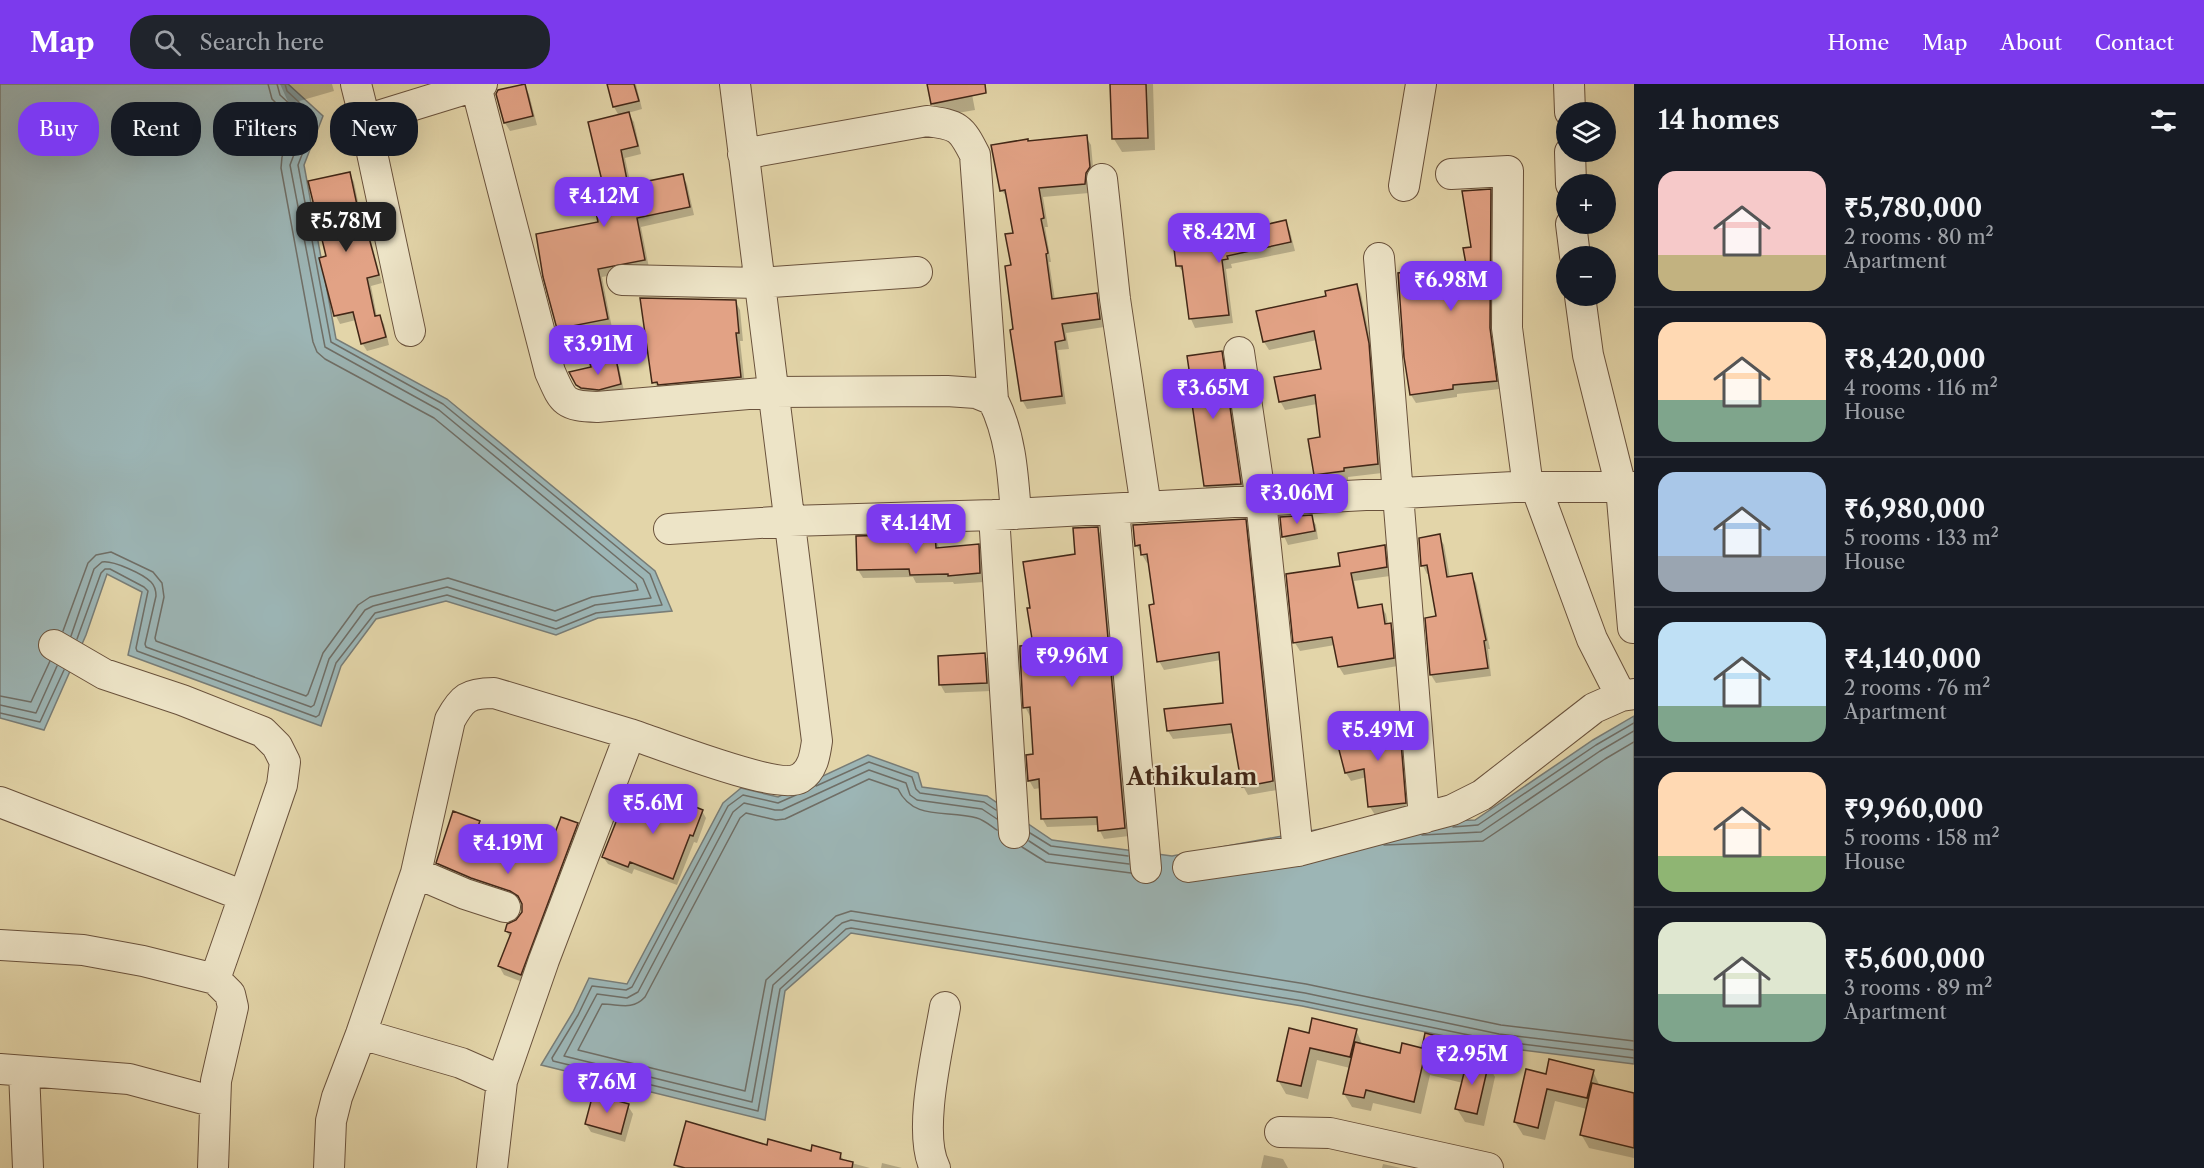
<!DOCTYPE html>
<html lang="en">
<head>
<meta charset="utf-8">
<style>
  body { margin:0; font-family:"Libre Caslon Text",serif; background:#20242c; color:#f1f3f6; height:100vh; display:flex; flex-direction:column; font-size:22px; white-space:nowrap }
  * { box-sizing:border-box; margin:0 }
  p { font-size:20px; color:#9ea1a6 }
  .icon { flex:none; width:33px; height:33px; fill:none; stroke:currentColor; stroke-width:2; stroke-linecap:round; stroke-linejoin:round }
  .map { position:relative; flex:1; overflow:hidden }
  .drawer { display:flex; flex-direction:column; background:#171b24; width:570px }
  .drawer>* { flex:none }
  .top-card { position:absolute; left:18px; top:18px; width:570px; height:54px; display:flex; gap:12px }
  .buttons { position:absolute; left:1556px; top:18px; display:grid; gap:12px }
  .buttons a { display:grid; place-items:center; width:60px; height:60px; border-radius:50%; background:#171b24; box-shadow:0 6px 24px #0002; font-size:30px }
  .price { position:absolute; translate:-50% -51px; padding:0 14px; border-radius:12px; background:#7c3aed; color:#fff; font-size:20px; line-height:39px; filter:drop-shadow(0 2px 3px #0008) }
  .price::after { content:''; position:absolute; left:50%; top:36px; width:18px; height:14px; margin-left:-9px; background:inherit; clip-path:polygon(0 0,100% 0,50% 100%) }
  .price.on { background:#222; color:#fff }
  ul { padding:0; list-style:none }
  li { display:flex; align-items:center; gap:18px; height:150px; padding:0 24px }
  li+li { border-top:2px solid #363941 }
  li span { display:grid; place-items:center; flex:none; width:168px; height:120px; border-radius:18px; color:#555 }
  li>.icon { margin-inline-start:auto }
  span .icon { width:72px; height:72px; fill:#fffc; stroke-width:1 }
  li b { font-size:26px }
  h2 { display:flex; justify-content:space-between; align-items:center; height:72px; padding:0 24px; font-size:26px }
  .chip { padding:0 21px; border-radius:24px; background:#171b24; box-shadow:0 6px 24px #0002; font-size:21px; line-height:54px }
  .chip.on { background:#7c3aed; color:#fff }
  header { display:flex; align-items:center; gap:36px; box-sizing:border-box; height:84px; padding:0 30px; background:#7c3aed; color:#fff }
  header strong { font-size:28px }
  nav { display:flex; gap:33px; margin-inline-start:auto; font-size:21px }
  .search { width:420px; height:54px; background:#20242c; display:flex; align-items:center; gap:15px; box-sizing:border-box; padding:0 21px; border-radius:24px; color:#9ea1a6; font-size:22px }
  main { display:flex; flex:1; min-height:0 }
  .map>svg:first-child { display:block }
</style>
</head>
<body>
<header>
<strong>Map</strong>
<div class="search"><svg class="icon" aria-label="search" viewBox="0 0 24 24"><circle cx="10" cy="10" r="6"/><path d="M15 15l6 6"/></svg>Search here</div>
<nav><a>Home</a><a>Map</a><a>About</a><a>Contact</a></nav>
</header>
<main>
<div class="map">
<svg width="1634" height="1084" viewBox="0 0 1634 1084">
  <rect width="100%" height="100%" fill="#e3d5a9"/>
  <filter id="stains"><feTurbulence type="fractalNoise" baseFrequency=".00333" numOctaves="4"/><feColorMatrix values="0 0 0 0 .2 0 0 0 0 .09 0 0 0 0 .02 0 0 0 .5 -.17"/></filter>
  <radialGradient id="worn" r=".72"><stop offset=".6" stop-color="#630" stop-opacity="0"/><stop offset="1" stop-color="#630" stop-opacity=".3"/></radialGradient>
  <path fill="#9cb5b5" stroke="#787c76" stroke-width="1.5" d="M0,0h288l35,32 -19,49 32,174 111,60 208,172 17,40 -74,7 -42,17 -110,-34 -70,18 -35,47 -20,60 -193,-71 14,-63 -35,-18 -21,61 -42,95 -44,-12z
    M1634,632v348l-137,-17 -195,-41 -451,-73 -66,58 -20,129 -224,-55 32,-53 16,-34 38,6 96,-181 18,-15 37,9 90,-42 50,18 4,14 65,9 65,44 120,16 176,-32 127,-4 118,-80z"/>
  <path fill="#0003" d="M280,0h52l2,7 -45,13z
    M608,0h28l6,25 -14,4 6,9 7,32 -16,4 6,28 51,-11 5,9 7,31 -53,12 8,41 -47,9 10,51 -49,9 -5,-8 -13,-52 55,-54 4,-41 15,-66 -5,-9z
    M928,0h42l5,26 -35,6 -8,-13z
    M1112,0h41l2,66 -33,2 -8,-13z
    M524,1l5,9 8,31 -27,6 -5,-8 -8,-29z
    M1086,53l5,8 3,32 -5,16 -46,4 5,30h-3l6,35h-2l6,38 41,-6 5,9 3,24 -38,6 3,16 -11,1 8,54 -39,5 -5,-9 -8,-70v-96l-6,-36 -7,-8 27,-48z
    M349,90l5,8 5,24 5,8 18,69 -11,3 6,31 2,-1 5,8 5,21 -22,6 -5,-8 -6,-23 -16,4 -4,-8 -8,-58z
    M1490,107l5,8 5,190 -43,5v3l-41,6 -5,-8 -5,-38 61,-91z
    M1285,138l5,9 5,20 -64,13 1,4 -6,1 7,54 -38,5 -4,-9 -6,-45 -7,-8 64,-34z
    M1357,201l4,9 12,59 9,120 -34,4v3l-28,4 -5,-9 -5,-35 12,-2 -5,-34 -32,6 -5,-9 43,-31 -6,-30 -48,10 -5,-8 63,-45z
    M735,217l5,9 3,31h-3l5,44 -86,5 -5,-8z
    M1221,269l5,9 19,131 -35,2 -5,-9 -14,-94z
    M615,277l4,6 5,24 -42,2 -11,-20z
    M1311,433l5,8 2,14 -30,6 -4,-9z
    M1245,436l5,9 27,261 -29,5 -5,-9 -9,-53 -61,6 -5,-8 -2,-20 59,-7 -4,-44 -57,10 -5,-9 -3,-56 -6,-43 -3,1 -11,-18z
    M1097,444l5,9 27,299 -25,3 -4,-8 -1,-6 -52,2 -5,-9 -1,-30 -7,1 -5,-9 6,-24 -3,-41 -2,1 -5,-9 10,-61 42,-91z
    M934,452l6,13 38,-3 5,9 1,27 -30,2 -1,-2 -37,1 -3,-6 -50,1 -5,-8z
    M1439,452l5,9 6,33 21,-3 5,8 14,66h-2l3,27 -55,7 -5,-8 -4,-56 11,-2 -8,-43h-3l-4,-8z
    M1384,463l5,8 1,21 -36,5 6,28 21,-3 5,8 2,11h2l5,8 3,33 -54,9 -5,-8 -4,-22 -35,6 -5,-8 46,-76z
    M985,571l5,9 1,27 -46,2 -5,-9z
    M1398,635l5,9 7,84 -35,3 -5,-8 -3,-30 -16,4 -5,-8 -7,-30 31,-8z
    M702,727l4,7 -9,25 -3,-1 -17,43 -43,-16 -2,5 -24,-10 -5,-7 60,-44z
    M479,738l4,8 23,8 5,9 35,14 31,-36 5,8 -57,150 -21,-8 -5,-9 11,-29 -4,-6 11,-10 6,-9v-9l-80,-32 -5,-8z
    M1356,946l7,16 38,9 68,-10 7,16 12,3 7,13 -11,49 -19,-4 -8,-13 6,-26 -33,-8 -9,39 -48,-11 -2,8 -19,-4 -8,-13 6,-26 -33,-8 -9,39 -22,-5 -8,-14 32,-46z
    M1593,987l7,16 34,8v63l-45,-10 -8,-14 6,-25 -32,-8 -10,39 -22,-5 -8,-13 32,-46z
    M628,1022l5,8 -8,28 -34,-10 -5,-8z
    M768,1062l72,8 4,7 26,7h-192l-2,-3z
    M1264,1071l19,4 5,9h-27z
    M882,1079l20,5h-21z
    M1383,1080l18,4h-19z"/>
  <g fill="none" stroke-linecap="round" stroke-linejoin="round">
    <path stroke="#6f6e66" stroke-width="1.5" d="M63,547l25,-68 8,-8 15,-3 42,20 9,11 2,14 -9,41 1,3 150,55 2,-2 15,-41 35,-48 12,-8 78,-19 107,33 37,-14 46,-7 -2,-6 -202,-166 -109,-59 -8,-7 -4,-10 -32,-174 1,-11 14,-34 -24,-24 -4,-15
      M71,552l23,-67 8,-7c11,-2 41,12 49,20 4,4 5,8 5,14l-11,48 1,3 165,60 3,-2 15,-46 36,-49 8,-4 74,-19 109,34 39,-16 56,-7 -8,-19 -204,-169 -114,-63 -35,-182 17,-45 -27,-25 -3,-11
      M77,555l24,-66 4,-4h5l34,18 4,4 -12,57 1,3 179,66 3,-2 17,-52 39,-50 72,-18 109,34 40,-16 66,-8 -12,-31 -207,-170 -112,-62 -33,-177 18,-47 -29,-27 -2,-7
      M0,612l31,6 19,-41
      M0,621l36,8 21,-47
      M0,629l40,9 24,-52
      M816,702l53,-24 43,15 4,12 4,4 64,9 12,8
      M796,711l-18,8 -35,-8 -15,11 -96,181 -6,3 -34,-4 -14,29 -26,43 1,3 205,50 22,-122 66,-60 5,-1 452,73 195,40 136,17
      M997,735l-15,-10 -65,-9 -7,-5 -4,-12 -37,-13 -87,40h-7l-31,-7 -11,9 -95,180 -11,6 -30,-4 -33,62 188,46 21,-117 69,-62 9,-3 454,73 194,41 135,16
      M1453,743l25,-2 118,-80 38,-22
      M997,746c-6,-4 -13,-10 -20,-12 -29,-9 -63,4 -79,-29l-29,-10 -84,40 -9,1 -30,-7 -6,5 -95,179c-13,14 -26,7 -43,7l-24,46 167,41 21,-111 70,-64 15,-5 455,73 195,41 133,16
      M1030,749l21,13 77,10
      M1422,751l59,-3 119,-81 34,-20
      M1029,757l20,13 80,10
      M1384,761l99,-4 122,-82 29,-17
      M1022,763l24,15 85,11"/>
  </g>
  <path fill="#e2a285" stroke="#422717" stroke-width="1.5" d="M525,0l8,32 -29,7 -8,-29 2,-4z
    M607,0h27l5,17 -26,6z
    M927,0h58l1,9 -55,11z
    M1110,0h36l2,54 -36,1z
    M629,28l9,34 -17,4 7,35 55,-11 7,33 -53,11 8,42 -47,9 10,50 -51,10 -14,-52 -7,-43 62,-12 -8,-38 12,-3 -14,-59z
    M1087,51l3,32 -4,6 -1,11 -46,4 5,30 -3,1 7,34 -2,1 6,45 45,-6 3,26 -38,5 3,16 -10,2 7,54 -41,5 -11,-71 3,-1 -8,-63 6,-1 -6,-31 8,-1 -8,-43 -5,1 -9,-46 37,-6v2z
    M350,88l7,33 3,-1 19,71 -12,3 8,38 5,-1 6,22 -25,7 -8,-32 -19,4 -15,-58 7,-2 -18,-75z
    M1491,105l-1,139 7,53 -44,4v4l-43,6 -6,-38 -6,-84 68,-9 -3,-16 8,-1 -9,-56z
    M1286,136l5,22 -64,14 1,3 -6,1 7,55 -40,4 -7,-53h-6l-3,-27 69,-9z
    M1357,200l12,59 9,121 -34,4v3l-30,4 -6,-36 12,-2 -5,-42 -36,7 -5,-25 47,-8 -7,-38 -51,11 -7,-31 70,-15 -1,-5z
    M640,214l96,2 3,33h-3l5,44 -83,8 -1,-3 -5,1z
    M1222,267l19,133 -37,2 -14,-96h2l-5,-34z
    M616,275l5,25 -22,6 -18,-2 -5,-3 -7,-13 22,-5 -1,-3z
    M1312,431l3,16 -33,6 -2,-20z
    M1246,435l27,262 -31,6 -11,-63 -64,7 -3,-22 59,-6 -4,-51 -62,10 -8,-57 5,-1 -7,-50 -6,1 -1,-10 -5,1 -2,-21z
    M1098,443l27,301 -27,3 -1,-14 -56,2 -2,-40 -11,2 -2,-26 7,-1 -3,-47 -7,1 -3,-56v-6l13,-1 -6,-37h3l-7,-46 52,-8 -2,-26z
    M935,450l1,14 43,-4 1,29 -32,3v-2l-38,1 -1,-6 -52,1 -1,-34z
    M1440,450l7,43 25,-4 14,67 -2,1 4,27 -58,7 -5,-57 11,-2 -9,-51 -6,1 -2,-28z
    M1385,461l2,22 -36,6 7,35 24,-4 3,20 6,-1 3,35 -56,9 -6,-30 -39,6 -7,-69 54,-8 -2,-13z
    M985,569l2,30 -48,2 -1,-29z
    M1399,634l7,85 -38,4 -4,-38 -19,4 -8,-31 31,-8 -1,-11z
    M668,712l35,14 -10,26 -3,-1 -17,44 -43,-17 -2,5 -26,-10 24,-60 36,14z
    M453,727l27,10 -2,5 29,11 -2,7 40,15 16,-42 17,6 -57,152 -23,-9 13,-33 -6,-2 2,-7 9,-4 6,-8v-8l-4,-8 -8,-5 -39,-13 -35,-15z
    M1312,934l45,11 -7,28 -40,-9 -9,38 -24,-5 12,-53 20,5z
    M1425,949l44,11 -7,28 -39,-9 -9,39 -48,-12 -2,8 -21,-4 12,-52 45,11 2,-10 20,5z
    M1468,973l21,5 -12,52 -22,-5z
    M1549,975l45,11 -7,28 -40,-9 -9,39 -24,-6 12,-53 20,5z
    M1592,999l42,10v55l-54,-13z
    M593,1010l36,10 -8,30 -36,-10z
    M686,1037l81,24 1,-6 43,12 1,-6 29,8 -1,6 13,3 -1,6h-167l-11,-3z"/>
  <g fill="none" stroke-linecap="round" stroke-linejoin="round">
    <g stroke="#6a523c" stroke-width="32">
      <path id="minor" d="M356,0l9,36
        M1569,0l1,28
        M476,2l74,286c13,29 13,34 47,35l176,-15 174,-1 29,2 17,7c18,36 20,75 23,114
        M1570,68l1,32
        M743,70l184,-33c31,4 34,6 48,34l18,245
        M1451,90l57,-3 -1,157 21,159
        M1102,95l13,120 31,208
        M1404,102l17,-102
        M1571,140l4,32
        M1379,174l45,560
        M622,196l137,3 158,-11
        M1580,212l8,59 33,132 12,141
        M410,247l-45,-211 117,-36
        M1239,268l22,149 37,350
        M1536,403l56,152 29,57
        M1114,425l32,359
        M994,431l20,318
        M669,445l121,-8 204,-6 520,-28h120
        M54,561l50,29 78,26 81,32 14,14 8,16 -3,23 -38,111
        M0,718l244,94 -29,83 15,15 3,13 -17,74 -3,87
        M1188,783l110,-16 154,-41 30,-15 112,-87 27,-12 13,-2
        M416,789l49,21 40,13
        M0,861l83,5 60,11 72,18
        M361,950l100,29 41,18
        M0,985l129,10 86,23
        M24,987l4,97
        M1280,1048l50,1 158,35
        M329,1084l2,-47 6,-24 24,-63 55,-161 34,-153c12,-22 18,-27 44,-27l136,41
        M492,1084l10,-87 42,-121 86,-226c28,9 148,57 170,44 13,-8 15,-23 17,-37l-82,-657
        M935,1084c-18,-35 3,-120 10,-161"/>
    </g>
    <use href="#minor" stroke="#ede4c7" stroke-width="30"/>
  </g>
  <g text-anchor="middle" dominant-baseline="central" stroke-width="4.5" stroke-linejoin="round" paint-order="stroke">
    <g font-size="24" font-weight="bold" fill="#422717" stroke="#ede4c7">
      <text x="1192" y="692">Athikulam</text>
    </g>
  </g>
  <rect width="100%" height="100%" filter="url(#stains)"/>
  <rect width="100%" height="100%" fill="url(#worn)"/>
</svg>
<div class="buttons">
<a><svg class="icon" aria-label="layers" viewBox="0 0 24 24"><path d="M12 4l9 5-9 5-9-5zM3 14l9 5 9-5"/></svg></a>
<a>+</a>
<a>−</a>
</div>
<b class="price" style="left:604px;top:144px">₹4.12M</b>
<b class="price on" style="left:346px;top:169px">₹5.78M</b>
<b class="price" style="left:1219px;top:180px">₹8.42M</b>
<b class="price" style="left:1451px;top:228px">₹6.98M</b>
<b class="price" style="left:598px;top:292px">₹3.91M</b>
<b class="price" style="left:1213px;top:336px">₹3.65M</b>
<b class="price" style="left:1297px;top:441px">₹3.06M</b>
<b class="price" style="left:916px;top:471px">₹4.14M</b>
<b class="price" style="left:1072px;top:604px">₹9.96M</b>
<b class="price" style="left:1378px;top:678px">₹5.49M</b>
<b class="price" style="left:653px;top:751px">₹5.6M</b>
<b class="price" style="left:508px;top:791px">₹4.19M</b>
<b class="price" style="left:1472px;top:1002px">₹2.95M</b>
<b class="price" style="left:607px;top:1030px">₹7.6M</b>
<div class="top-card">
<a class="chip on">Buy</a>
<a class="chip">Rent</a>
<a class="chip">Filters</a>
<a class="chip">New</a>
</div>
</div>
<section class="drawer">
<h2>14 homes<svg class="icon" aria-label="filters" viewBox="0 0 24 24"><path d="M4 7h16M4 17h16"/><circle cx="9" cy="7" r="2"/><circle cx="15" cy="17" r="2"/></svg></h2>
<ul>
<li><span style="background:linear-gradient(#f6c9c9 70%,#c2b280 0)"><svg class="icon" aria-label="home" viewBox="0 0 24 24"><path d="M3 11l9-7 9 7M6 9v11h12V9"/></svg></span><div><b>₹5,780,000</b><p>2 rooms · 80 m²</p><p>Apartment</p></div></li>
<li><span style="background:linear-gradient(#ffd9b3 65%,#7fa58c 0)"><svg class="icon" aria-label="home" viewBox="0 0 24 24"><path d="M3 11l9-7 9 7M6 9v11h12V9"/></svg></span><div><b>₹8,420,000</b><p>4 rooms · 116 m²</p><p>House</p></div></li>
<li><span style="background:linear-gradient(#a9c7e8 70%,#9aa5b1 0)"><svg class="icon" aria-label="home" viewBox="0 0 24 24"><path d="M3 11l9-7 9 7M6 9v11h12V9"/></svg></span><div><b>₹6,980,000</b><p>5 rooms · 133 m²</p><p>House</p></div></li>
<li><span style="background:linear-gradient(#bfe0f5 70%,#7fa58c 0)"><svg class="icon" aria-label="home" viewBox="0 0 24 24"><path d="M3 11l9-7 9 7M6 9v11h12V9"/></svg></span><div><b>₹4,140,000</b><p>2 rooms · 76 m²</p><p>Apartment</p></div></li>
<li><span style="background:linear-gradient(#ffd9b3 70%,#8fb573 0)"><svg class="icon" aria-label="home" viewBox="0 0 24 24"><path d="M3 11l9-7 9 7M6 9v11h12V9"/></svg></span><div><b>₹9,960,000</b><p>5 rooms · 158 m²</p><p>House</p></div></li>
<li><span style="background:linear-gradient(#dfe7d0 60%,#7fa58c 0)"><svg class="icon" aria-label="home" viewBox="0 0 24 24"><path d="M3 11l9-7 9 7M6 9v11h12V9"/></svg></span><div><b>₹5,600,000</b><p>3 rooms · 89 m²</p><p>Apartment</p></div></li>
</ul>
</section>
</main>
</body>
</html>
